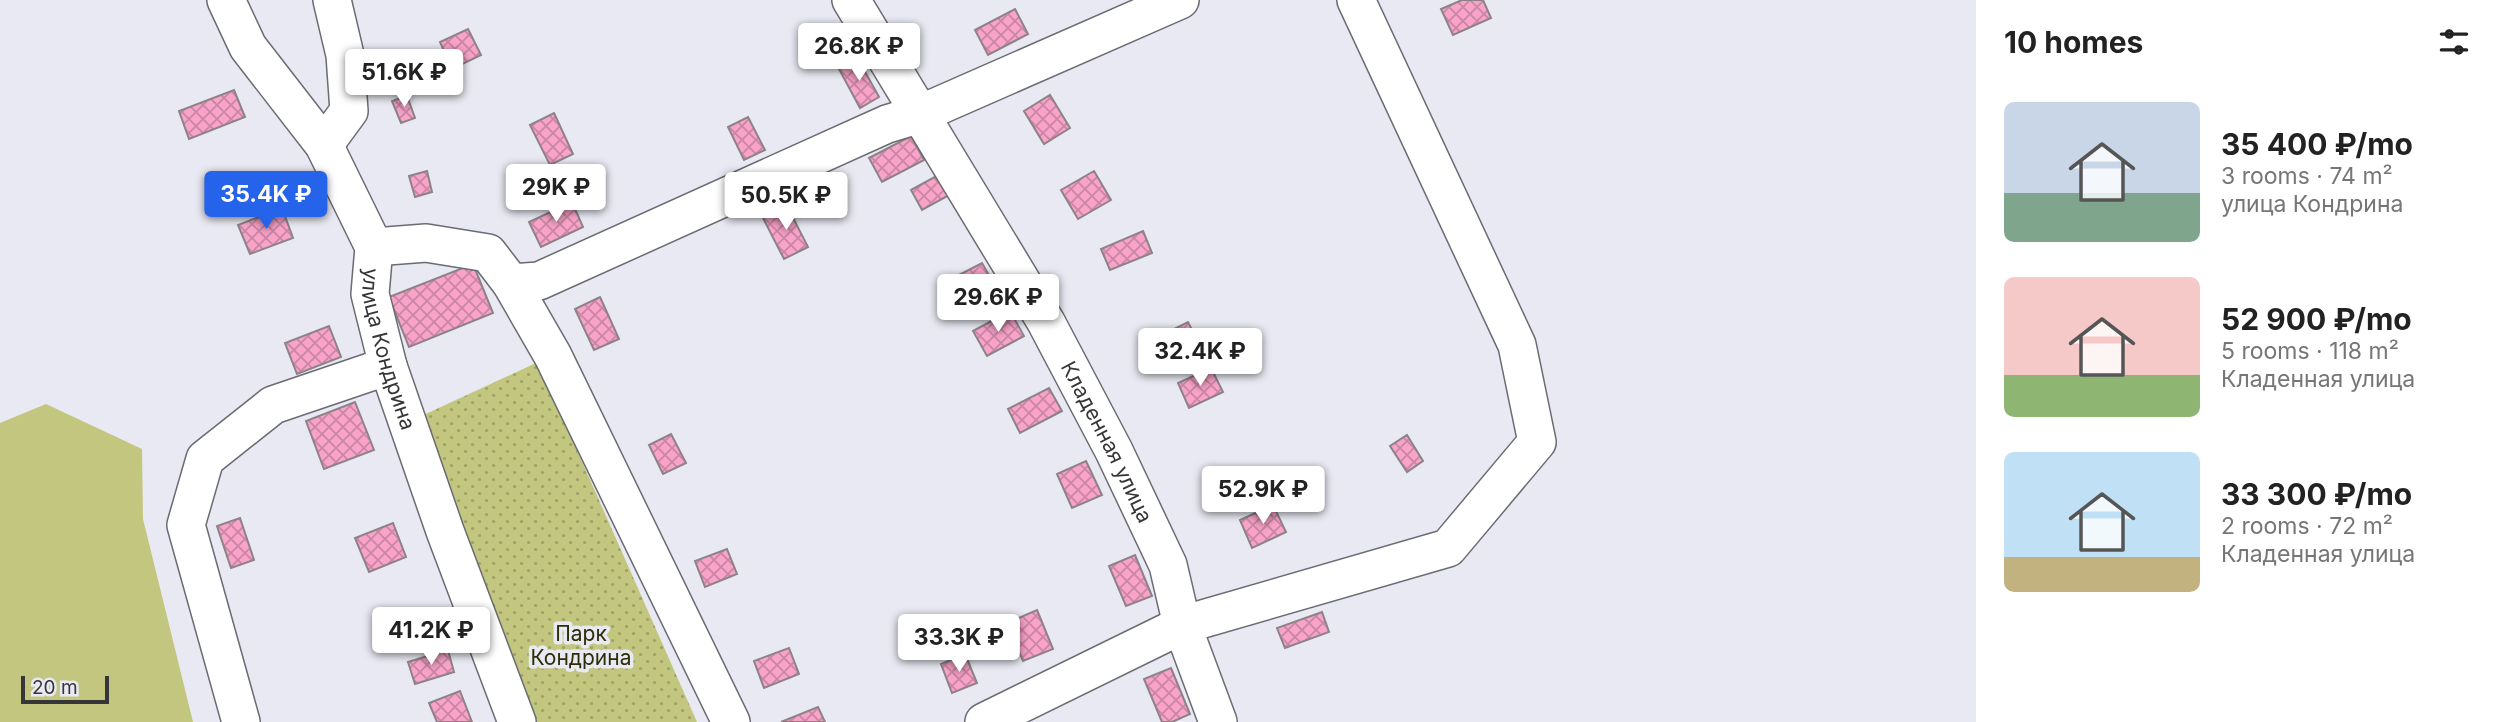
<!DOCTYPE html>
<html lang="en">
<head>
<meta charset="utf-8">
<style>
  body { margin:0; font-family:Inter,sans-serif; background:#f2f2f2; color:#222; height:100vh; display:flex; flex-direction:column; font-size:26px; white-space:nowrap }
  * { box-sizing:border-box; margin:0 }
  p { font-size:23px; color:#767676 }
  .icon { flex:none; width:38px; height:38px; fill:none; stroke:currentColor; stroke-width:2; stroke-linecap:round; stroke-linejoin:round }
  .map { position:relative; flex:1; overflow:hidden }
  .sheet { display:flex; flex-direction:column; background:#fff; width:525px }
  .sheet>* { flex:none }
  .scale { position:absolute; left:21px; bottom:18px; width:88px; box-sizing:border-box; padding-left:7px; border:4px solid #363639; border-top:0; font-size:19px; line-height:24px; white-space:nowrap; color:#363639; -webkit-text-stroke:5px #e9e9f3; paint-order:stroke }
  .price { position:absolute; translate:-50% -60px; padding:0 16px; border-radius:7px; background:#fff; color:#222; font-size:23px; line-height:46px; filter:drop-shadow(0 2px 4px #0008) }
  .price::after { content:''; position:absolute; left:50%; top:42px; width:21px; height:16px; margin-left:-10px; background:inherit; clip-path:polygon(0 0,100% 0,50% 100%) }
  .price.active { background:#2563eb; color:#fff }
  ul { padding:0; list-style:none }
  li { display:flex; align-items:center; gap:21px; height:175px; padding:0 28px }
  li span { display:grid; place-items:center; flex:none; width:196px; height:140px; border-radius:10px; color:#555 }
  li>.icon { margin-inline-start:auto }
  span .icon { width:84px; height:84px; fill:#fffc; stroke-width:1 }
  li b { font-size:30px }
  h2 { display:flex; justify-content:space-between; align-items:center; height:84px; padding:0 28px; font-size:30px }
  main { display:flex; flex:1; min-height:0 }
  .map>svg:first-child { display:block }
</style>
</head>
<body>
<main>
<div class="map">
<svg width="1976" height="722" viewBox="0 0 1976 722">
  <defs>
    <pattern id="park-dots" width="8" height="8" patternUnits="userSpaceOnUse" patternTransform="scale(1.75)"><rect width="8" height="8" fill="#c3c67e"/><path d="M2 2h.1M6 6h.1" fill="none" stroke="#9fa268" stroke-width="1.8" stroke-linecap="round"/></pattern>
    <pattern id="building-cross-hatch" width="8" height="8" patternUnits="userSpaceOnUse" patternTransform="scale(1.75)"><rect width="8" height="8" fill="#f9a3c9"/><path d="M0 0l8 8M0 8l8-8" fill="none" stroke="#ca86a4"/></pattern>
  </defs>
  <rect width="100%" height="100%" fill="#e9e9f3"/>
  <path fill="#c3c67e" d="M46,404l96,45 1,70 50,203h-193v-299z"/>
  <path fill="url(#park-dots)" d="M538,362l159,360h-167l-113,-304z"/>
  <path fill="url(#building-cross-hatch)" stroke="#8d8387" stroke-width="2" d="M1462,0h21l8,18 -38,17 -12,-26z
    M1015,9l13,25 -40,21 -13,-25z
    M468,29l13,26 -29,14 -12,-27z
    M858,59l21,38 -19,11 -21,-39z
    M234,90l11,27 -56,22 -10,-28z
    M1050,95l20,33 -26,16 -20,-33z
    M407,96l8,22 -14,5 -9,-22z
    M554,113l19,41 -23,11 -20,-40z
    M748,117l17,33 -21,10 -16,-33z
    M911,136l13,24 -42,22 -13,-24z
    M427,171l5,21 -17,5 -6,-21z
    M1094,171l17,29 -33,19 -17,-29z
    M940,174l11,20 -29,16 -11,-20z
    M572,202l11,25 -42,20 -12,-25z
    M787,206l21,41 -24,12 -21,-41z
    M282,208l11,30 -43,16 -12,-29z
    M1143,231l9,22 -42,17 -9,-21z
    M982,263l14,24 -25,14 -14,-25z
    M473,264l20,49 -84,34 -20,-50z
    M600,297l19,42 -25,11 -19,-41z
    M1010,311l14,25 -37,20 -14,-25z
    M1188,322l13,26 -35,17 -12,-26z
    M329,326l12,31 -44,17 -12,-31z
    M1211,368l12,24 -34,16 -11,-25z
    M1049,388l13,23 -42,22 -12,-24z
    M355,402l19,48 -50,19 -18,-48z
    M671,434l15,29 -23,11 -14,-29z
    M1407,435l16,26 -16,11 -17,-26z
    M1086,461l16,34 -30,13 -15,-34z
    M1273,505l13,27 -34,16 -12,-28z
    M240,518l14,42 -23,8 -14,-42z
    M393,523l13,34 -37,15 -14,-34z
    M727,549l10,25 -32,13 -10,-26z
    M1135,555l17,41 -26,10 -17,-40z
    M1037,610l16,39 -30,12 -16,-38z
    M1322,612l7,20 -44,16 -8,-20z
    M789,648l10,26 -35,14 -10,-27z
    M448,650l6,22 -39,12 -7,-22z
    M965,654l12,29 -25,10 -11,-29z
    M1171,668l19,46 -18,8h-10l-18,-43z
    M460,691l12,31h-35l-8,-19z
    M818,707l7,15h-44z"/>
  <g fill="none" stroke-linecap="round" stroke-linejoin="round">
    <g stroke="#6a6b73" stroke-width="40">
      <g id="minor">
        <path id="s1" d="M226,0l22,47 76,98 50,102 -4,47 18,72 57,165 72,191"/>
        <path id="s2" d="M851,0l195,322 68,129 54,114 14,60 36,97"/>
        <path d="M324,145l25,-34 -4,-56 -13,-55"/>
        <path d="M374,247l52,-4 62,10 23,30 42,73 178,366"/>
        <path d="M511,283l28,-2 348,-157 33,-10 260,-114"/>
        <path d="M241,722l-55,-197 19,-66 68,-54 115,-39"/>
        <path d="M984,722l198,-97 266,-77 89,-106 -20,-97 -161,-345"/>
      </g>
    </g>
    <use href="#minor" stroke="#fff" stroke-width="37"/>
  </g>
  <g text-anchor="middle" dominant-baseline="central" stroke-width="7" stroke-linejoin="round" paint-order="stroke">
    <g font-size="21" fill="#363639" stroke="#e9e9f3">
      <text stroke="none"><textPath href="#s1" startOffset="394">улица Кондрина</textPath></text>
      <text stroke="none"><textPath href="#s2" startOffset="511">Кладенная улица</textPath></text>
    </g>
    <g font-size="21" fill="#2d2e07" stroke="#e9e9f3">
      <text x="581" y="633">Парк<tspan x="581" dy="24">Кондрина</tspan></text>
    </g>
  </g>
</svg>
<div class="scale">20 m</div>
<b class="price" style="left:859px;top:83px">26.8K ₽</b>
<b class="price" style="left:404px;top:109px">51.6K ₽</b>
<b class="price" style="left:556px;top:224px">29K ₽</b>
<b class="price active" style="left:266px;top:231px">35.4K ₽</b>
<b class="price" style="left:786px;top:232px">50.5K ₽</b>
<b class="price" style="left:998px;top:334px">29.6K ₽</b>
<b class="price" style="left:1200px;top:388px">32.4K ₽</b>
<b class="price" style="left:1263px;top:526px">52.9K ₽</b>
<b class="price" style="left:431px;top:667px">41.2K ₽</b>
<b class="price" style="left:959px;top:674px">33.3K ₽</b>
</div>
<section class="sheet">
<h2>10 homes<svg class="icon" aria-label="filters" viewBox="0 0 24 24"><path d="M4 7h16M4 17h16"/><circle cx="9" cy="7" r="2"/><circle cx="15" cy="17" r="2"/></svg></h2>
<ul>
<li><span style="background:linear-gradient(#c9d6e8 65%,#7fa58c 0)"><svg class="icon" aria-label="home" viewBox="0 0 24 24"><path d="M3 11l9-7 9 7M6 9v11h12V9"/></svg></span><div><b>35 400 ₽/mo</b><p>3 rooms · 74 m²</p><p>улица Кондрина</p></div></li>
<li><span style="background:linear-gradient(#f6c9c9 70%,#8fb573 0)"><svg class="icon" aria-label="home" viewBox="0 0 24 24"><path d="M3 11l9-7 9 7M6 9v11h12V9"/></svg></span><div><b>52 900 ₽/mo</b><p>5 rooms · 118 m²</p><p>Кладенная улица</p></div></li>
<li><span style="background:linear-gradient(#bfe0f5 75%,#c2b280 0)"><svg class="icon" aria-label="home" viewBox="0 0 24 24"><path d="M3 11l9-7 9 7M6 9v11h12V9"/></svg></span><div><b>33 300 ₽/mo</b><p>2 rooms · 72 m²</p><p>Кладенная улица</p></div></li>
</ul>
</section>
</main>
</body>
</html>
